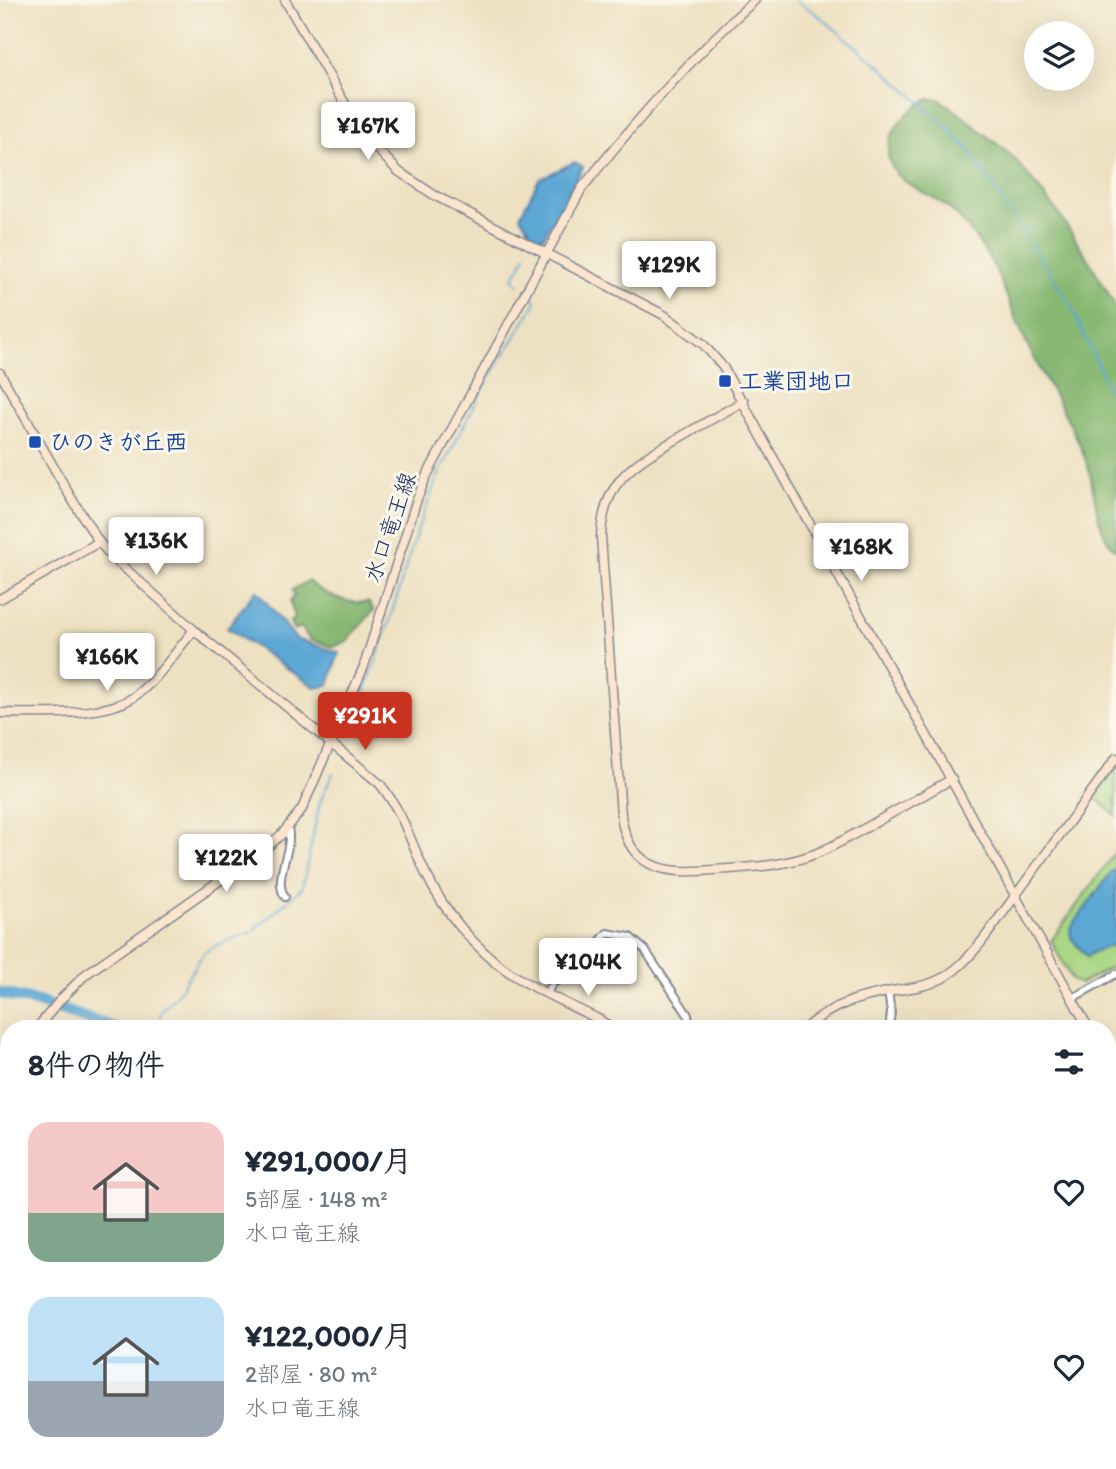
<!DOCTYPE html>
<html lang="ja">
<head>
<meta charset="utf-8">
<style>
  body { margin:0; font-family:Itim,"Klee One",sans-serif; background:#f6f6f7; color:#1f2937; height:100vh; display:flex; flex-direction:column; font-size:26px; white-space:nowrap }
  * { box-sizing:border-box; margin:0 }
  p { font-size:23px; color:#747a83 }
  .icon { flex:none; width:38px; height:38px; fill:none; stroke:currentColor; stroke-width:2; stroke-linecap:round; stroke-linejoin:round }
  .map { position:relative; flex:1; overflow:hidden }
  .details { position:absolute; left:0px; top:1020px; width:1116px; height:450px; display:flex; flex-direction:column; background:#fff; border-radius:28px 28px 0 0; box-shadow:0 7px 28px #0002 }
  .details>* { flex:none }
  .fabs { position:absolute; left:1024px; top:21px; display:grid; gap:14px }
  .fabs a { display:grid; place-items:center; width:70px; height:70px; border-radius:50%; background:#fff; box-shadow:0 7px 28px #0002; font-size:35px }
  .price { position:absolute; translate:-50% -60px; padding:0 16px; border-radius:7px; background:#fff; color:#222; font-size:23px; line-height:46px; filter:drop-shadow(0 2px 4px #0008) }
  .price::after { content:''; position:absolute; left:50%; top:42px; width:21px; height:16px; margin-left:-10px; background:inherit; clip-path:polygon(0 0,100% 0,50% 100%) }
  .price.active { background:#c8321e; color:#fff }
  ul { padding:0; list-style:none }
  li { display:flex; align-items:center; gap:21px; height:175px; padding:0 28px }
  li span { display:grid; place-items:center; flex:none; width:196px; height:140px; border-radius:21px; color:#555 }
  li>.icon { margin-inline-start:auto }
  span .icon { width:84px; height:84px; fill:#fffc; stroke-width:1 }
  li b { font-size:30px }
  h2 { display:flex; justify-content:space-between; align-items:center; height:84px; padding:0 28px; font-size:30px }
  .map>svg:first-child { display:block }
</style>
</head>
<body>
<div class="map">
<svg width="1116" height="1469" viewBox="0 0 1116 1469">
  <rect width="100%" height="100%" fill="#fbf7ec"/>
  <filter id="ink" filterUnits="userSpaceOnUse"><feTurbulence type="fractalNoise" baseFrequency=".0143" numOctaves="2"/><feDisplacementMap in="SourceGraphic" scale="14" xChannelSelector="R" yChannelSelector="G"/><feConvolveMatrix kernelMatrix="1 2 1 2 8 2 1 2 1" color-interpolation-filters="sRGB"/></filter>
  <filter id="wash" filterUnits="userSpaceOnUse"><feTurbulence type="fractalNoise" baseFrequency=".00686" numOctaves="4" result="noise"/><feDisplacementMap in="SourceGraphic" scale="28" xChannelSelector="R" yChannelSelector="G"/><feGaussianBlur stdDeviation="1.57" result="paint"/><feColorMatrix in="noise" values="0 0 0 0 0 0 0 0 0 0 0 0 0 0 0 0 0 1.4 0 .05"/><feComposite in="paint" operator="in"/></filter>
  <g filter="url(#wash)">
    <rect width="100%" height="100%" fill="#eee1c1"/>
    <path fill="#aad784" stroke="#628371" stroke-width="2" d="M1116,768v48l-21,-19z
      M1116,851v114l-36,19 -8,-4 -21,-39z"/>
    <path fill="#87b872" stroke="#517468" stroke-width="2" d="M929,99h9l13,8 62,50 44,54 30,46 29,50v243c-19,-11 -21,-62 -28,-83 -13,-41 -38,-77 -57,-115 -14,-27 -23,-56 -36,-83 -12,-23 -28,-46 -49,-63 -14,-11 -32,-16 -45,-28 -31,-27 0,-66 28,-79z
      M308,581c15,13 40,24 60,21l6,8 -28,32 -13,5 -23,-7 -9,-13 -7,3 -4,-8 5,-6 -5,-14 5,-7 -3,-5z
      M9,1245v216h59l-34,8h-34v-133l4,2 -4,-16v-72z
      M1108,1322l8,12v51l-8,22z
      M381,1461h98l8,8h-106z"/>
    <path fill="#5ca7d4" stroke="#3c6b99" stroke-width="2" d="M575,162l8,5 -39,69 -4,2 -9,-6 -11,-16 19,-37z
      M256,590l40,49 43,14 -10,32 -13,3 -89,-60z
      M1116,869v73c-8,9 -18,4 -29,15l-16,-19 -1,-9 42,-58z"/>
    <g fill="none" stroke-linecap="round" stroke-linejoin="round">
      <path stroke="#5ca7d4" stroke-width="2" d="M795,0l22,14 67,56 54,48 31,32 100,152 32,69 15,40
        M519,285l-6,-6 13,-24
        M351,734l37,-108 28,-92 22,-58 43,-84 53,-86 2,-5 -3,-4
        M158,1029l3,-17 16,-18 26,-40 9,-7 41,-16 49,-43 18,-86 13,-29"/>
      <path stroke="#5ca7d4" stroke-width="12" d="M0,993l38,9 79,27
        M790,1461l6,8"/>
    </g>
  </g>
  <g filter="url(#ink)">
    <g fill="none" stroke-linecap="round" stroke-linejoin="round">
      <g stroke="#848890" stroke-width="10">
        <path id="street" d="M285,897c-13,-19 9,-47 3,-69
          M888,992l3,20 -2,17
          M547,993l6,-10 22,-12 32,-38 23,4 15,13 43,65 2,14
          M1073,998l43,-24
          M0,1119l9,-26
          M1108,1281l8,-8
          M1108,1309l8,15
          M0,1334l9,2
          M1116,1392l-7,20 7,30
          M887,1461l6,8
          M1057,1461l4,8
          M1111,1469l5,-4"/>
      </g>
      <g stroke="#848890" stroke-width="11">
        <path id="secondary" d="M285,0l77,133 36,38 36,24 230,120 39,29 20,23 366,662
          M0,373l70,123 29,46 12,14 83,74 186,154c25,32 29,55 46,90 18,37 49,75 83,98 28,19 61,33 91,48l12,9
          M744,401c-23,13 -45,25 -67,38 -45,25 -74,43 -76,98l20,278c8,64 58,58 107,54 28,-2 57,-4 84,-14 20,-7 38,-19 57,-29 28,-16 55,-31 83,-47
          M0,599l99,-57
          M0,713c36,0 103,4 132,-15 25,-17 43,-46 62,-68
          M36,1029l26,-31 24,-24 179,-125 18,-16 19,-24 62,-143 53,-167 9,-22 156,-289c53,-66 110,-132 173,-188
          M804,1029c30,-26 55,-32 94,-39 12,-2 25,-3 36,-8 21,-8 36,-26 49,-42l133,-182
          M0,1050l9,-2
          M1108,1063l8,15
          M579,1461l8,8
          M66,1469l38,-8"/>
      </g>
      <use href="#street" stroke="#fff" stroke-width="6"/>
      <use href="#secondary" stroke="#fbe5cf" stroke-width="8"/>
    </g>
  </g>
  <g fill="#1a4fb4" stroke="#fbf7ec" stroke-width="2.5">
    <rect x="718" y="374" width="14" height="14" rx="3.5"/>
    <rect x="28" y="435" width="14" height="14" rx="3.5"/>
  </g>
  <g text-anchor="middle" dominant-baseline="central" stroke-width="6" stroke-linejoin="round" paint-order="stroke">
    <g font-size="23" font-weight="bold" fill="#164399" stroke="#fbf7ec" text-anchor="start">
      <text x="739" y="381">工業団地口</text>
      <text x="49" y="442">ひのきが丘西</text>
    </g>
    <g font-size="23" fill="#1b2f5e" stroke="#fbf7ec">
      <text transform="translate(390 527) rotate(-71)">水口竜王線</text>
    </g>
  </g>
</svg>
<div class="fabs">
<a><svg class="icon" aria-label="layers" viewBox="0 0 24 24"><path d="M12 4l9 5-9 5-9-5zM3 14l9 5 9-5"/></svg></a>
</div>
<b class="price" style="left:368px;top:162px">¥167K</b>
<b class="price" style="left:669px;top:301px">¥129K</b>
<b class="price" style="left:156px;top:577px">¥136K</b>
<b class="price" style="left:861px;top:583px">¥168K</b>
<b class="price" style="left:107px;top:693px">¥166K</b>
<b class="price active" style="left:365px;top:752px">¥291K</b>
<b class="price" style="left:226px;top:894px">¥122K</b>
<b class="price" style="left:588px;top:998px">¥104K</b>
<section class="details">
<h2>8件の物件<svg class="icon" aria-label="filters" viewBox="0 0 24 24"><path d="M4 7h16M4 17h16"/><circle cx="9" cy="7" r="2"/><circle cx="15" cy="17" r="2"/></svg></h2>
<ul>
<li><span style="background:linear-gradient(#f6c9c9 65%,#7fa58c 0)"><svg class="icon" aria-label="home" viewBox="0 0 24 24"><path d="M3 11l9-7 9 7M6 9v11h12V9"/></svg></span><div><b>¥291,000/月</b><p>5部屋 · 148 m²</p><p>水口竜王線</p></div><svg class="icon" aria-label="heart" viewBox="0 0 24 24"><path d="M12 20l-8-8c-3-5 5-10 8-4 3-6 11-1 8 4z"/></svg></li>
<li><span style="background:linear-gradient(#bfe0f5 60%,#9aa5b1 0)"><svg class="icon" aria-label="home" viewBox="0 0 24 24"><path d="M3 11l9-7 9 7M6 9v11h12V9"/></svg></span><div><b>¥122,000/月</b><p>2部屋 · 80 m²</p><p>水口竜王線</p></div><svg class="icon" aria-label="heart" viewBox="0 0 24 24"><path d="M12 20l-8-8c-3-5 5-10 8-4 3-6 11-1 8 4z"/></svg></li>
</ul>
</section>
</div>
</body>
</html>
